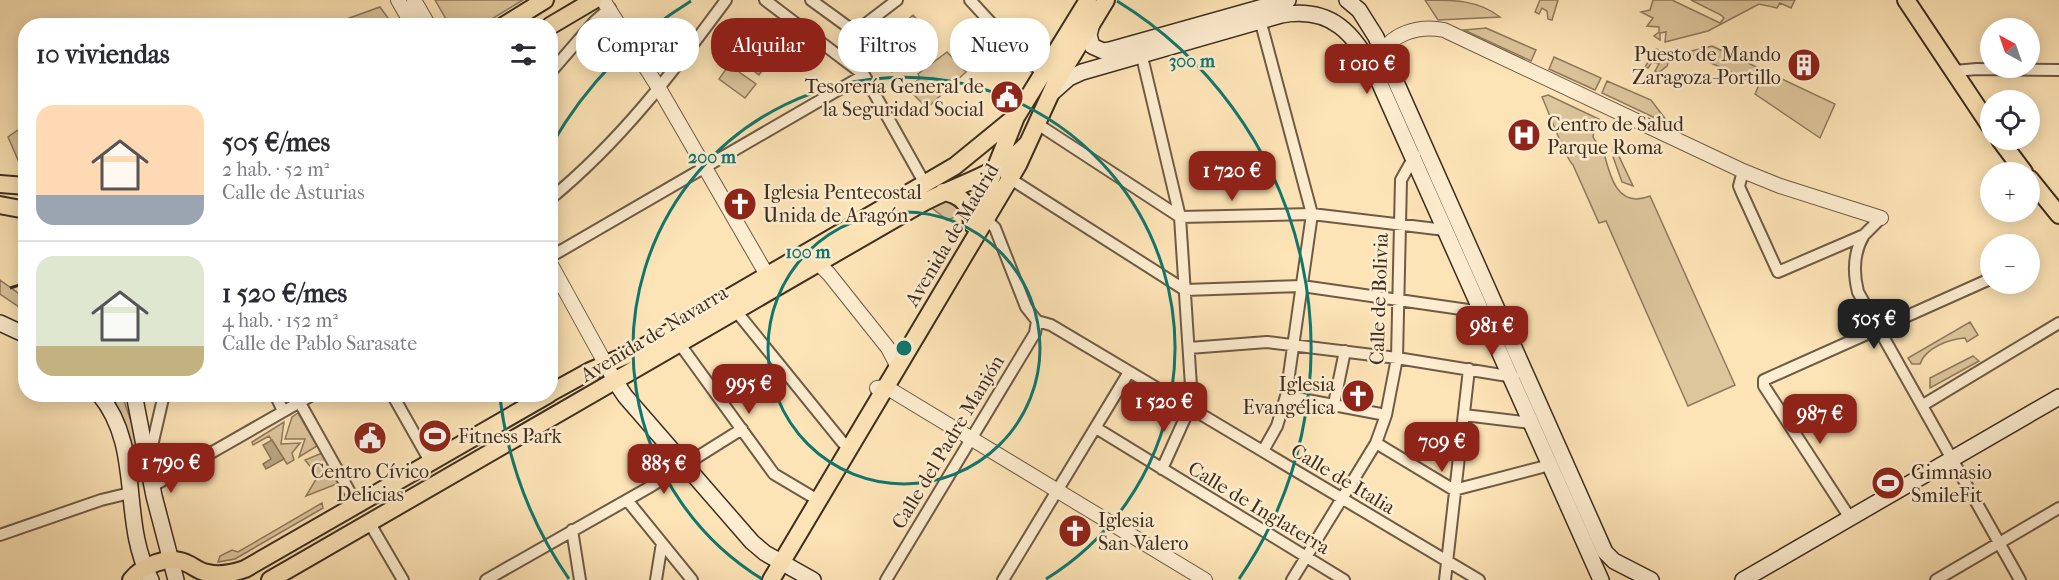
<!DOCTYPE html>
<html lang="es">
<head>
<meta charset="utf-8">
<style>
  body { margin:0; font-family:"IM FELL French Canon",serif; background:#f2f2f3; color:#2b2b33; height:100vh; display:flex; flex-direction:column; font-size:22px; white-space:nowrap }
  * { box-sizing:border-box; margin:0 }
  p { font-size:20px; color:#7c7c81 }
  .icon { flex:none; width:33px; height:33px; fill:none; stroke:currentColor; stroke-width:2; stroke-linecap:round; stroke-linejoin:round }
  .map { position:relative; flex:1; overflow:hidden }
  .drawer { position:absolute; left:18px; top:18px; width:540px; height:384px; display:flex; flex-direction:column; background:#fff; border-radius:24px; box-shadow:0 3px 15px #0003 }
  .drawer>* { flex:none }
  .hud { position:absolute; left:576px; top:18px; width:570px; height:54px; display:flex; gap:12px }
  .needle { width:39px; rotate:320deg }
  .tools { position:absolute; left:1980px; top:18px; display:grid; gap:12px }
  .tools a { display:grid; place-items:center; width:60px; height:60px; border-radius:50%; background:#fff; box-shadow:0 3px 15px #0003; font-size:30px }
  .price { position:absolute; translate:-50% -51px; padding:0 14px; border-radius:12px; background:#8f2418; color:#fff; font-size:20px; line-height:39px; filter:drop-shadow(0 2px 3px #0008) }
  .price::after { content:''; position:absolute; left:50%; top:36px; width:18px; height:14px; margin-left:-9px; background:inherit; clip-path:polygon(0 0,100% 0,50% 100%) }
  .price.current { background:#222; color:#fff }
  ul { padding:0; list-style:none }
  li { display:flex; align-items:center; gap:18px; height:150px; padding:0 18px }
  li+li { border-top:2px solid #e1e1e2 }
  li span { display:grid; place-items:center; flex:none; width:168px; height:120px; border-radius:18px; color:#555 }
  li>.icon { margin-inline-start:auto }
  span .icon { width:72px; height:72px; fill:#fffc; stroke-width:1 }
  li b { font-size:26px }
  h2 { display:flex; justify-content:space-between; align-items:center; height:72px; padding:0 18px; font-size:26px }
  .tag { padding:0 21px; border-radius:24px; background:#fff; box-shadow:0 3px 15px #0003; font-size:21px; line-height:54px }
  .tag.current { background:#8f2418; color:#fff }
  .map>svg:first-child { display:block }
</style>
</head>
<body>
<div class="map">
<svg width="2059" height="580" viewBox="0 0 2059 580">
  <rect width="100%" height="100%" fill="#fde4b6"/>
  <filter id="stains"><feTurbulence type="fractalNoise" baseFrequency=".00333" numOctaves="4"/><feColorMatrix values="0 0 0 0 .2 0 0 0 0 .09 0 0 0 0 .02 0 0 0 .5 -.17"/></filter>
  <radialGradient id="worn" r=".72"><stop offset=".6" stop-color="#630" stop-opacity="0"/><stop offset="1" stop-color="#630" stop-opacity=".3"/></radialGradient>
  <path fill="#ddc59c" stroke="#8e795e" stroke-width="1.5" d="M435,0h88l-41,25 -32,1z
    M1425,0c30,0 53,0 75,17l-62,3z
    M1540,0h18l-6,20 -4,-1 -1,-8 -5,-3 -3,6 -4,-2z
    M1653,0h19l48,23 4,-5 -3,-3 -30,-15h104l-4,8 -11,-5 -3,5 -18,-4 -51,27 -43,11 1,-10 -6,1v7l-6,-4 5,-4v-5l-12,-1 6,-8 -12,-6 9,-2z
    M380,7l13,18h-63z
    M913,15l19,21 -40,36 -18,-21z
    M1486,28l50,22 -5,11 -67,-31z
    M1712,46l123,58 -15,34 -65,-44 4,-9 -72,-33z
    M1656,49l15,6 -4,11 -9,7 -3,-2 4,-7 -7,-2 -4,6 -3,-1z
    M947,52l19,20 -39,36 -19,-19 12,-11 -2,-4z
    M1554,57l47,21 -6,12 -46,-21z
    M729,65l27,19 -11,14 -26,-19z
    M1607,81l44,19 19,25 -68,-32z
    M1548,95l55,26 -9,10 -1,6c3,6 9,10 11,16 6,24 14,56 46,43l85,189 -47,21 -82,-185 -7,2 -26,-58c-7,-5 -25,-55 -31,-68z
    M25,125v51l-17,-39z
    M1614,144l7,1 2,4 -6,3 16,34 -11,-4 -10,-28z
    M947,198l16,8 -5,10 -11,4 -19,-15z
    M0,280l25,18v13l-25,-17z
    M1970,322l8,13 -11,7 -2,-4c-15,1 -39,9 -45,26h-8l-4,-6z
    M1973,356l6,5 -49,27v-10z
    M110,395h12l12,35 5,26 -3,1 -12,-37z
    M298,413l19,33 -18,11 6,-18h-20l7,-22z
    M284,422l-3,22 19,-1 -8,10 2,7 -7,4 -18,-28 -16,9 -1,-3z
    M322,453l17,30 -33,13 12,-20 -13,-16z
    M322,503l1,5 -88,51 -17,3 2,-6 12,-6 6,2z"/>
  <path fill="#bca683" stroke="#8a765b" stroke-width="1.5" d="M746,50l20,15 -7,10 -20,-15z
    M272,440l12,19 -18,10 -3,-5 8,-5 -8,-14z"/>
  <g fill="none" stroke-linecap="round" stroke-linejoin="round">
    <g stroke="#6e5b46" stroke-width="14">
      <path id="minor" d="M765,0l99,75 61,109
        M811,0l44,32 42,-32
        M970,0l57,62 17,10
        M1253,18l9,9 50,187 -26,182 -9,30 -14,25
        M1146,49l-3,12 37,156 11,169 -1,21 -28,62
        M1954,71l23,-2 82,1
        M550,73l45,-52 15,-13
        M1036,123l144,94 132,-3 133,16
        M1743,171l-4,15 2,5 37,81 86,-37 17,-17
        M1006,176l179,114 117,-4 180,26
        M550,199c70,-57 123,-127 176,-199
        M986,219l9,9 31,79 11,14
        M1864,235c-11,18 -11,37 -6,57l162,288
        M550,257l314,-182
        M736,311l107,132
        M1037,321l14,4 428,255
        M679,343l95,131 37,22
        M1189,348l78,-6 130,16 117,19
        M275,394l8,17
        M392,394l39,69
        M1286,396l100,19
        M300,403l57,102
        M1334,404l11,-53
        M1923,405l136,-82
        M1464,415l67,8
        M1096,428l248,152
        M1376,443l78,47 96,-25
        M149,459l15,-65
        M153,486l161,-92
        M627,500l65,80
        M1850,518l-86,-132v-6l226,-101
        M369,522l34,58
        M572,530l8,50
        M0,535l101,-35 29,-7
        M486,580l162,-92 94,-59
        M656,580l6,-37
        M886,580l149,-247 2,-12
        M1003,580l126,-208
        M1292,580l84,-137 10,-28 11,-57 4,-178 14,-25
        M1445,580l24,-211
        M1936,580l123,-72"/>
    </g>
    <g stroke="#6e5b46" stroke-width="16">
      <path id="tertiary" d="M398,0l15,26
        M414,0l15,26
        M603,0l57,90 107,185
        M1379,59c10,-26 40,-34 65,-29l299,141 37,15 101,32
        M809,261l11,4 9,9 59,74 10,19
        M550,263l65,118
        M877,388l9,-1 319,193"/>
    </g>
    <g stroke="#3e2d20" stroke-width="18">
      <path id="secondary" d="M1347,0l12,10 17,27 229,515 9,9 37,19
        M1092,23l-3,12 3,11 11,5 7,-1 178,-50
        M1052,93l17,-15 13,-6 199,-57c51,-9 74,19 95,60l225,505
        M0,323l26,12
        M615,381l10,15 127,146 13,11 48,27
        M99,394c45,54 20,127 52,186
        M134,394l20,102 22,84
        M1743,580l316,-183"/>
    </g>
    <g stroke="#3e2d20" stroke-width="20">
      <path id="primary" d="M1906,0l84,126
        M503,26l42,-26
        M550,26l44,-26
        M2000,140l24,32
        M2030,179l29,36
        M0,184l26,2
        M943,192c18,2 28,14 29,32l4,-1
        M0,205l26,5
        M977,214l39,-97 72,-117
        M550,393l40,-22 49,-21 316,-184 60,-49
        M131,580c12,-15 37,-25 55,-17 8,3 13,9 22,10 12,3 25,0 37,-4l304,-175
        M270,580l647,-374c40,-23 78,-28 110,-62
        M771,580l247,-415 37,-81 51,-84"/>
    </g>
    <use href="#minor" stroke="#feedd0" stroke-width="10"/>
    <use href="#tertiary" stroke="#feedd0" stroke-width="14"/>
    <use href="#secondary" stroke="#feedd0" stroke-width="15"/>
    <use href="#primary" stroke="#fde4b6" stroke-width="16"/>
    <path stroke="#3e2d20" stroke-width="3" stroke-dasharray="10 10" stroke-linecap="butt" d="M10,288l16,-5"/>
  </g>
  <g fill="none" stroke="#0f766e" stroke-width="3">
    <circle cx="904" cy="348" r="136"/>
    <path d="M762 579A271 271 0 1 1 1046 579"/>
    <path d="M569 579A407 407 0 0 1 500 398M552 144A407 407 0 0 1 691 1M1117 1A407 407 0 0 1 1239 579"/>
  </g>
  <defs>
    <g id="building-disc" transform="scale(1.725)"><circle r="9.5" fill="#8f2418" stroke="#feedd0"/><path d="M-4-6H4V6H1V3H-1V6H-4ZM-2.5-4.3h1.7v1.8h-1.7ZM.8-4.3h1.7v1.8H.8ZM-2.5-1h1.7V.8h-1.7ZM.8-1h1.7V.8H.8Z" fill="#fff"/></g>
    <g id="civic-disc" transform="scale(1.725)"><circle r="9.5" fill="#8f2418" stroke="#feedd0"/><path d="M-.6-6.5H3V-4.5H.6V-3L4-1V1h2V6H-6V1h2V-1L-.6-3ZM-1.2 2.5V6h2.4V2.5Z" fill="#fff"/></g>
    <g id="hospital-disc" transform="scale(1.725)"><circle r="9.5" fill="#8f2418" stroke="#feedd0"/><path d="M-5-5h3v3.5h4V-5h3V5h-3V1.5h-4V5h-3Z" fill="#fff"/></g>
    <g id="church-disc" transform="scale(1.725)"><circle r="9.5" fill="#8f2418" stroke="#feedd0"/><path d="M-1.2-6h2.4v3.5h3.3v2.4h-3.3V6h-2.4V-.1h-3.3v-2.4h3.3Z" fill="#fff"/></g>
    <g id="stadium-disc" transform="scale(1.725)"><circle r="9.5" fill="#8f2418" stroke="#feedd0"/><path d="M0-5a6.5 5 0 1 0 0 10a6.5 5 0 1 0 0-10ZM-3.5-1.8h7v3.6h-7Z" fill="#fff"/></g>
  </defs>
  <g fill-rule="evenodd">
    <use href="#building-disc" x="1804" y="65"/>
    <use href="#civic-disc" x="1007" y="97"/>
    <use href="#hospital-disc" x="1524" y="135"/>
    <use href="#church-disc" x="740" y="204"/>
    <use href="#church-disc" x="1358" y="396"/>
    <use href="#stadium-disc" x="435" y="436"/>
    <use href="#civic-disc" x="370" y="438"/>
    <use href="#stadium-disc" x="1888" y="483"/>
    <use href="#church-disc" x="1075" y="531"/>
  </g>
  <g text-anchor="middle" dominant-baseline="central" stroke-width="5" stroke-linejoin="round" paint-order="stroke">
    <g font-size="20" fill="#3e2d20" stroke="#feedd0" text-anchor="start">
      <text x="1781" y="54" text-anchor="end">Puesto de Mando<tspan x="1781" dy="23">Zaragoza-Portillo</tspan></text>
      <text x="984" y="86" text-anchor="end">Tesorería General de<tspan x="984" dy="23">la Seguridad Social</tspan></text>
      <text x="1547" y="124">Centro de Salud<tspan x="1547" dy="23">Parque Roma</tspan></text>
      <text x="763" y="192">Iglesia Pentecostal<tspan x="763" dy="23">Unida de Aragón</tspan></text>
      <text x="1335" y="384" text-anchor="end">Iglesia<tspan x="1335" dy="23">Evangélica</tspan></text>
      <text x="458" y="436">Fitness Park</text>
      <text x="370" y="471" text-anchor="middle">Centro Cívico<tspan x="370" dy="23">Delicias</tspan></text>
      <text x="1911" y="472">Gimnasio<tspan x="1911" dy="23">SmileFit</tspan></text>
      <text x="1098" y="520">Iglesia<tspan x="1098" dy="23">San Valero</tspan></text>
    </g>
    <g font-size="20" fill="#3e2d20" stroke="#feedd0">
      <text transform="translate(952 235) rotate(-59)">Avenida de Madrid</text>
      <text transform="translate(1379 299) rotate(-88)">Calle de Bolivia</text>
      <text transform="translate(654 334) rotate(-31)">Avenida de Navarra</text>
      <text transform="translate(948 442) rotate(-59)">Calle del Padre Manjón</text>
      <text transform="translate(1343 479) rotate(31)">Calle de Italia</text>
      <text transform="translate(1259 508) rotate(31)">Calle de Inglaterra</text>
    </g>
  </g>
  <circle cx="904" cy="348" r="9" fill="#0f766e" stroke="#feedd0" stroke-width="3"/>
  <g font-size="18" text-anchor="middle" font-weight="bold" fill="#0f766e" stroke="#feedd0" stroke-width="5" stroke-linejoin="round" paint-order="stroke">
    <text x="1192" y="67">300 m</text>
    <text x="712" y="163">200 m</text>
    <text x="808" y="258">100 m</text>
  </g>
  <rect width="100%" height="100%" filter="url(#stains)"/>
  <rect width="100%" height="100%" fill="url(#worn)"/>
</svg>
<div class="tools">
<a><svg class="needle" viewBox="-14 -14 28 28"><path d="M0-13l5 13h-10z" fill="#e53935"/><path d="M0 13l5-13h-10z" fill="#7c7c81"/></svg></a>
<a><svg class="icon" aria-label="locate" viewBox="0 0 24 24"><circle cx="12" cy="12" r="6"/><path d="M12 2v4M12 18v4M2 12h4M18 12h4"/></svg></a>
<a>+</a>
<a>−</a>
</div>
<b class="price" style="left:1367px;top:95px">1 010 €</b>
<b class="price" style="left:1232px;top:202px">1 720 €</b>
<b class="price current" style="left:1874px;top:350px">505 €</b>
<b class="price" style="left:1492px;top:357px">981 €</b>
<b class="price" style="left:749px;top:415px">995 €</b>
<b class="price" style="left:1164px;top:433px">1 520 €</b>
<b class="price" style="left:1820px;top:445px">987 €</b>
<b class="price" style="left:1442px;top:473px">709 €</b>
<b class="price" style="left:171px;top:494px">1 790 €</b>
<b class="price" style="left:664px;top:495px">885 €</b>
<div class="hud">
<a class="tag">Comprar</a>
<a class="tag current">Alquilar</a>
<a class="tag">Filtros</a>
<a class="tag">Nuevo</a>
</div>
<section class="drawer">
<h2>10 viviendas<svg class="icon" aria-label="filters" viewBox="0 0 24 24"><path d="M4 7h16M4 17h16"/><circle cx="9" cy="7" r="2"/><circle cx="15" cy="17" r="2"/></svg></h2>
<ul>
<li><span style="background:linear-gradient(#ffd9b3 75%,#9aa5b1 0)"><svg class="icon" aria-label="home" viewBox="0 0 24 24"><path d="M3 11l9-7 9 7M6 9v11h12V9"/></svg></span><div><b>505 €/mes</b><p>2 hab. · 52 m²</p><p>Calle de Asturias</p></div></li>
<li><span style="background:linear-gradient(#dfe7d0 75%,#c2b280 0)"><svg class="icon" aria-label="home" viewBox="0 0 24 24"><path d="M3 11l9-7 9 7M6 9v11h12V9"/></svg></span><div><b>1 520 €/mes</b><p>4 hab. · 152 m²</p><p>Calle de Pablo Sarasate</p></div></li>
</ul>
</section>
</div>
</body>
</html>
